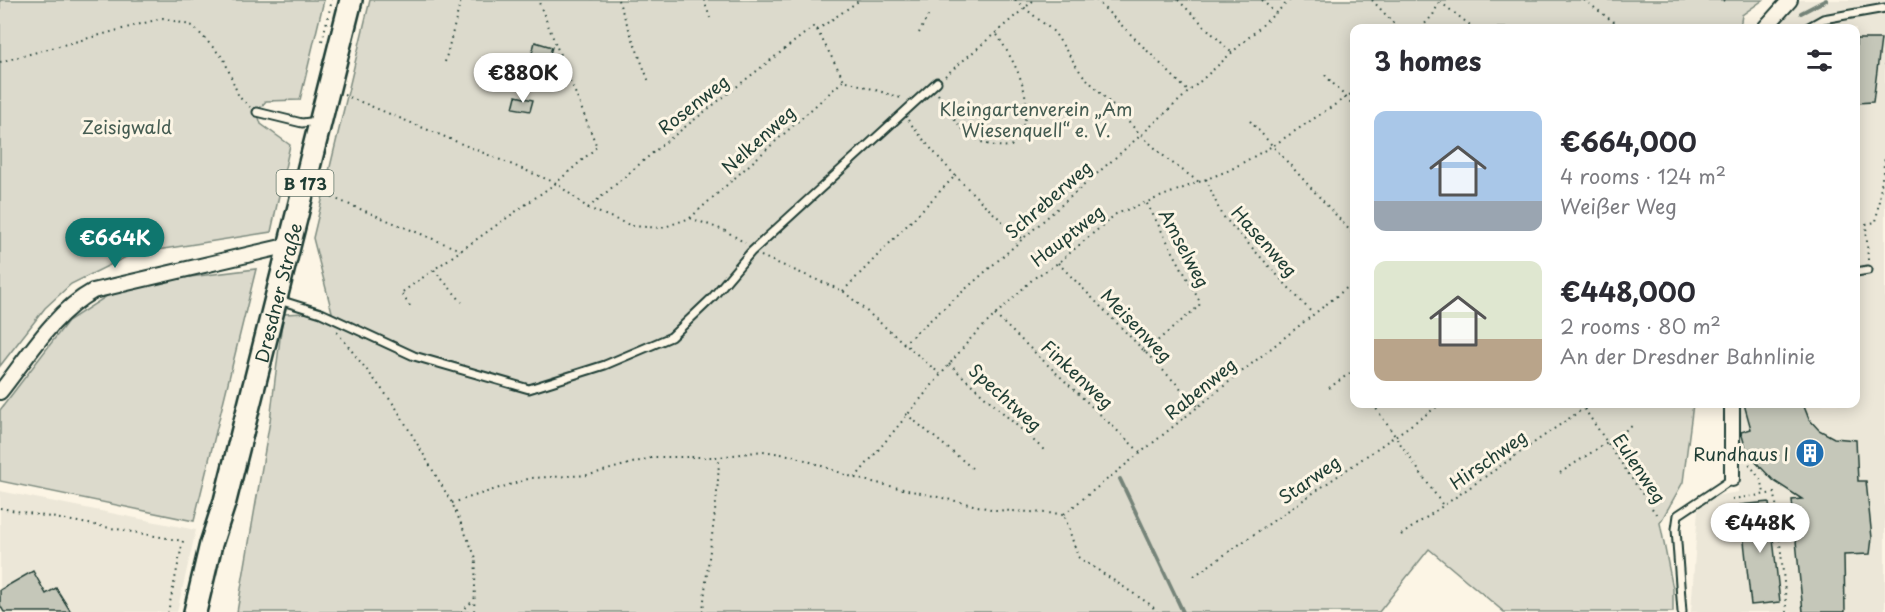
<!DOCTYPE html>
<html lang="en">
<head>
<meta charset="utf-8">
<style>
  body { margin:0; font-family:"Playpen Sans",sans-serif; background:#f7f7f7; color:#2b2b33; height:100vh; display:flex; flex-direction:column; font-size:22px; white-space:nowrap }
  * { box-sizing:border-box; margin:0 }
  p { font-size:20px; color:#7c7c81 }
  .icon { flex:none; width:33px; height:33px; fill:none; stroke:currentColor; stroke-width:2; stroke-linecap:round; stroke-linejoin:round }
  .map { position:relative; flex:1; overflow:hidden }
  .side { position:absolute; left:1350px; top:24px; width:510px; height:384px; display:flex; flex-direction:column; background:#fff; border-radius:12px; box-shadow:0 3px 15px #0003 }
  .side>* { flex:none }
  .price { position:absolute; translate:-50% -51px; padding:0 14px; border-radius:21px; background:#fff; color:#222; font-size:20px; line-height:39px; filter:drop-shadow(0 2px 3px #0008) }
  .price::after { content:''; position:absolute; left:50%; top:36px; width:18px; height:14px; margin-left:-9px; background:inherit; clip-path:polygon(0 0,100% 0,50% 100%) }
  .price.current { background:#0f766e; color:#fff }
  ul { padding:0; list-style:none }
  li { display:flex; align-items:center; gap:18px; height:150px; padding:0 24px }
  li span { display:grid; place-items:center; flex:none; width:168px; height:120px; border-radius:12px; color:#555 }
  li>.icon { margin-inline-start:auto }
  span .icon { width:72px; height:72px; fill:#fffc; stroke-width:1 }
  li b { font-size:26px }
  h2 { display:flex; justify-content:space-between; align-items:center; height:72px; padding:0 24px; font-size:26px }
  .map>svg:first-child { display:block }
</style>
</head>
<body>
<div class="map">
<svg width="1885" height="612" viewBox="0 0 1885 612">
  <rect width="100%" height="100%" fill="#fcf5e5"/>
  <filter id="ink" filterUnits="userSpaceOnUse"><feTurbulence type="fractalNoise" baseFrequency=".0167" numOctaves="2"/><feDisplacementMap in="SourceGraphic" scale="12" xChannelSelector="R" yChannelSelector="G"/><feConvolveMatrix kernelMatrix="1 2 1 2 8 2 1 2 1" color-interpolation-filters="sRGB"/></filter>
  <g filter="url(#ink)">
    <path fill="#ece7d8" d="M1799,0h86v612h-194l7,-103 17,-13 23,-4v-88h118v-376h-82l9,-13z
      M0,491l196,39 -19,82h-177z"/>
    <path fill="#dcdacc" stroke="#7e8c80" stroke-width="1.5" d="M0,0h324l-24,100 -34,1 -9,11 4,12 29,21 -19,87 -139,22 -61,30 -26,24 -45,58z
      M370,0h1393l-21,15 -2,13h-386v376h339l-10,78 -23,41 13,66v23h-169l-75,-63 -50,63h-1142l33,-191 13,-107 49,-2 -19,-74z
      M256,269l-62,252 -194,-40v-71l68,-89 56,-36z"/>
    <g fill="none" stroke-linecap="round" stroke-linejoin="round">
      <path stroke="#758479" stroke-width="4" d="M1801,13l25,-13
        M1120,479l63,133"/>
    </g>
    <path fill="#c5c7b9" stroke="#1f3d34" stroke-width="1.5" d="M1856,39h25l-8,63 -17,1z
      M535,42l17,5 -3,10 9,3 -4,15 -26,-7z
      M516,96l17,4 -3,11 -17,-3z
      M1744,404h59l6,15 10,11 15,8 22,2 2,41h8l6,57 -2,16 -26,1 1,57h-42l-11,-112 10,-1 -28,-18 -27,-28 -6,-21 10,-3z
      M1769,502l11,100 -29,3 -11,-100z
      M33,571l13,23 10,-6 15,24h-67l-4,-7v-15z"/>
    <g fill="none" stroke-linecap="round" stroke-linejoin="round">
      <g stroke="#1f3d34" stroke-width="11">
        <path id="lane" d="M1807,28l16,-9 62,-11
          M257,112l45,11 16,-2
          M1856,272l12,-2
          M279,300l42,13 93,43 115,33 76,-24 66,-28 41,-39 39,-46 186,-170
          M1682,612l-6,-83 2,-14 54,-36"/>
      </g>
      <g stroke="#1f3d34" stroke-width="18">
        <path id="street" d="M1765,28l25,-28
          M0,392c28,-35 53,-79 93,-101l197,-46
          M1732,479v-75"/>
      </g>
      <g stroke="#1f3d34" stroke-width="26">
        <g id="primary">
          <path id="s1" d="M195,612l16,-68 14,-43 126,-501"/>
        </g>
      </g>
      <path stroke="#1f3d34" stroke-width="2" stroke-dasharray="1.5 4.5" stroke-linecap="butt" d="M618,0l31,82
        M704,0l6,18
        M1015,0l39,32 27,41 60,62 27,25 31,22
        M1096,0l93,92
        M1178,0l54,53
        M1262,0l13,13
        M1372,0l26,28
        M1584,0l38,28
        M1723,0l4,3
        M1440,2l34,26
        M1421,28l12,-13 7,-15
        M817,30l27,50 60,19
        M817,30l43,-30
        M919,33l10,-19
        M322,41l10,-41
        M1885,57v11
        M0,62l163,-44 30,8 31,33 15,38 11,10
        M445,62l16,-62
        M1325,75l29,31
        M945,76l89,-76
        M938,94c16,29 35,56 73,52 32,-37 7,-78 -15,-113
        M344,95l212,88 32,25 44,18 30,2 28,-10 36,13 19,12
        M908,120c34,45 72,82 114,119
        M1250,121l104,114
        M1206,179l15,35 92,100
        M321,193l139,57
        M588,208l74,-63 151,-118 4,3
        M690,218l154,-138
        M761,256l82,35 97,83
        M1868,260l-2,-36 10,-2 9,-65
        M1058,263l140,143
        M434,270l28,32
        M843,291l111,-114
        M410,306l-9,-13 155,-110 41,-36 -59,-147
        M995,315l146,138
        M337,332l58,74 57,97 24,55 -2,54
        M903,344l238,-209 149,-135
        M1144,352l55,-46 1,-4 -54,-100
        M949,364l96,87
        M1351,372l3,6
        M1329,388l25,-18
        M1373,404l71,103
        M1581,404l77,113
        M906,414l66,54
        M1746,459l16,23 2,11
        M1560,473l72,-47
        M855,478l117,-141 62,-59 24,-15 58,-49 114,-44 44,-25 80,-53
        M1732,499l43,-6 12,119
        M452,503l79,-25 58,-3 65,-18h65l44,-6 31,5 61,22 140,32 69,4 14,43 73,48 6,7
        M0,508l183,33 -15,71
        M1064,514l290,-232
        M1401,535l189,-131
        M1194,576l247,-172
        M461,612l13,-12
        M703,612c4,-52 15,-103 16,-155"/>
      <use href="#lane" stroke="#fcf5e5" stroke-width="7"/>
      <use href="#street" stroke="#fcf5e5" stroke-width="14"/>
      <use href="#primary" stroke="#fcf5e5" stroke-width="21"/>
    </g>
  </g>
  <defs>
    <g id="building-disc" transform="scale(1.5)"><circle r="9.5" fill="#1f6fb2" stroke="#fcf5e5"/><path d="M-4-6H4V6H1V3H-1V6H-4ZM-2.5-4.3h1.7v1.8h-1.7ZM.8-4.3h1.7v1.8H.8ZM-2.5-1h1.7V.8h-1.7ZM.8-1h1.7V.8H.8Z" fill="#fff"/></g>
  </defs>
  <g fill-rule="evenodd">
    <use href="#building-disc" x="1810" y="453"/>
  </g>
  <g text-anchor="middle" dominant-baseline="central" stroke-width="6" stroke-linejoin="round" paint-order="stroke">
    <rect fill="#fcf5e5" stroke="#617469" stroke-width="1.5" x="276.5" y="170" width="57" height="26" rx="4.5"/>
    <g font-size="16" font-weight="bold" fill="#1f3d34">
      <text x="305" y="183">B 173</text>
    </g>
    <g font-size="18" fill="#1f3d34" stroke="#fcf5e5">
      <text transform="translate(693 104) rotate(-38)">Rosenweg</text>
      <text transform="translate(758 139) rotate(-42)">Nelkenweg</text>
      <text transform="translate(1048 199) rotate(-41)">Schreberweg</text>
      <text transform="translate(1067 235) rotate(-38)">Hauptweg</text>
      <text transform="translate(1265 241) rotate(48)">Hasenweg</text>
      <text transform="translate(1185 248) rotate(62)">Amselweg</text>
      <text stroke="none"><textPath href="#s1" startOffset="330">Dresdner Straße</textPath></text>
      <text transform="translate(1137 325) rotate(46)">Meisenweg</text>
      <text transform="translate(1078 374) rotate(43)">Finkenweg</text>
      <text transform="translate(1200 388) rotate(-39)">Rabenweg</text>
      <text transform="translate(1006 397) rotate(42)">Spechtweg</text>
      <text transform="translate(1488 459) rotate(-35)">Hirschweg</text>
      <text transform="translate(1640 468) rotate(56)">Eulenweg</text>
      <text transform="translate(1309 479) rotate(-35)">Starweg</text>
    </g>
    <g font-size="18" fill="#455c52" stroke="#fcf5e5">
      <text x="1036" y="108">Kleingartenverein „Am<tspan x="1036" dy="21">Wiesenquell“ e. V.</tspan></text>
      <text x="127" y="126">Zeisigwald</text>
    </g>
    <g font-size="18" fill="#1f3d34" stroke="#fcf5e5" text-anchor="end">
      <text x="1789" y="453">Rundhaus I</text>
    </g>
  </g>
</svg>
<b class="price" style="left:523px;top:104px">€880K</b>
<b class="price current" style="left:115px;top:269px">€664K</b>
<b class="price" style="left:1760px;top:554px">€448K</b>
<section class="side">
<h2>3 homes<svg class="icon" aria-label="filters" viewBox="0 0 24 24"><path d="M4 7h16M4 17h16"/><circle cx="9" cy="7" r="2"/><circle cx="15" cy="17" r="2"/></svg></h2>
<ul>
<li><span style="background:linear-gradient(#a9c7e8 75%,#9aa5b1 0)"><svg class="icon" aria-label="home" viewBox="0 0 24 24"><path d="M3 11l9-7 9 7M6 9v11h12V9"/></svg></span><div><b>€664,000</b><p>4 rooms · 124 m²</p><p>Weißer Weg</p></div></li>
<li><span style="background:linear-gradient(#dfe7d0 65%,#b9a48a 0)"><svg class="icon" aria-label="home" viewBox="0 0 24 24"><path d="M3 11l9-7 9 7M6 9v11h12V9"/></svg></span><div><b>€448,000</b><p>2 rooms · 80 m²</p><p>An der Dresdner Bahnlinie</p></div></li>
</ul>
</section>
</div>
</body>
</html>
